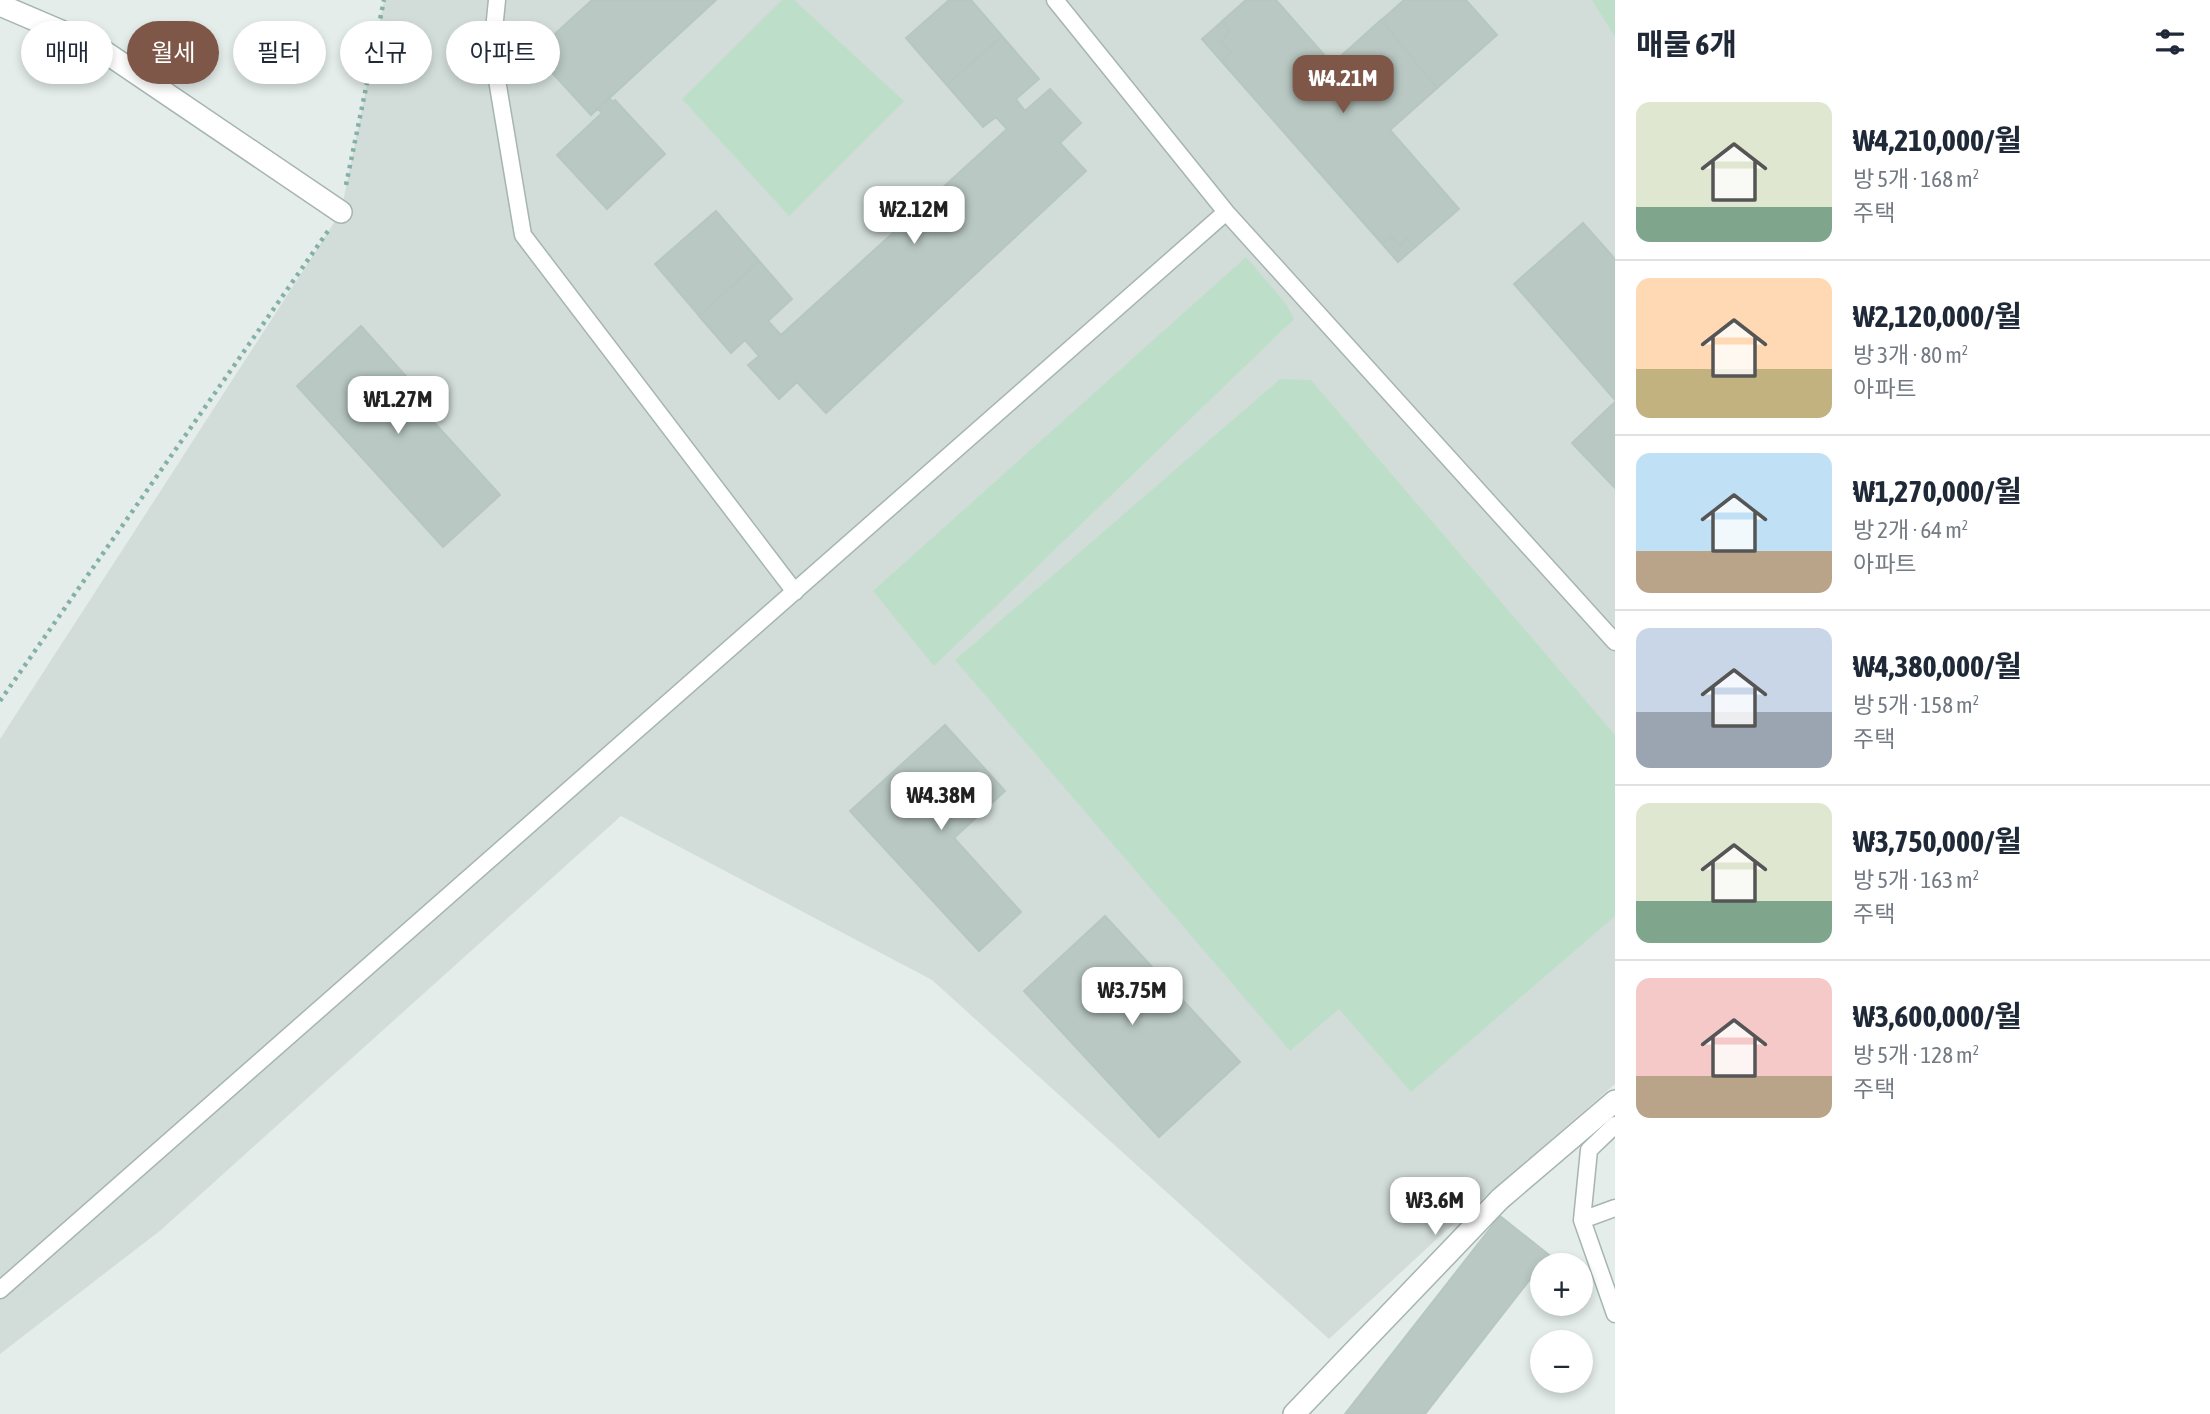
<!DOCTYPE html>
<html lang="ko">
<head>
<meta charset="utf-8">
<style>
  body { margin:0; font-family:"Asap Condensed","Noto Sans KR",sans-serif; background:#f6f6f7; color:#1f2937; height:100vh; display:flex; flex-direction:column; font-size:26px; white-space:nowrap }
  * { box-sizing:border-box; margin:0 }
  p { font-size:23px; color:#747a83 }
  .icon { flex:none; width:38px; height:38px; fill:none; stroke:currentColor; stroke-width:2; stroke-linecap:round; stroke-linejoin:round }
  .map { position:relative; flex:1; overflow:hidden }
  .details { display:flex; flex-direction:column; background:#fff; width:595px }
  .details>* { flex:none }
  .hud { position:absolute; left:21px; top:21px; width:665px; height:63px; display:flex; gap:14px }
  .buttons { position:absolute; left:1530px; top:1253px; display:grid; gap:14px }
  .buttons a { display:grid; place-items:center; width:63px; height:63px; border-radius:50%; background:#fff; box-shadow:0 4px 10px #0003; font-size:35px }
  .price { position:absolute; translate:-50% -60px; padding:0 16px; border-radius:14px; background:#fff; color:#222; font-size:23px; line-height:46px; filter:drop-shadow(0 2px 4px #0008) }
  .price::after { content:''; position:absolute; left:50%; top:42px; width:21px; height:16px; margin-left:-10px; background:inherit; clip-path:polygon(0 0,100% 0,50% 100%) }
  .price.current { background:#7e5748; color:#fff }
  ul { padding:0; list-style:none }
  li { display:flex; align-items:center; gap:21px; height:175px; padding:0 21px }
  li+li { border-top:2px solid #e0e1e3 }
  li span { display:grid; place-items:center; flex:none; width:196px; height:140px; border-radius:14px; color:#555 }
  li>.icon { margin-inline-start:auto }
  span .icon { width:84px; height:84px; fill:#fffc; stroke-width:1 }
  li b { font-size:30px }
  h2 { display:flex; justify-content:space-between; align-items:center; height:84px; padding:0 21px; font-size:30px }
  .tag { padding:0 24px; border-radius:32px; background:#fff; box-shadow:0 4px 10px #0003; font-size:24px; line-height:63px }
  .tag.current { background:#7e5748; color:#fff }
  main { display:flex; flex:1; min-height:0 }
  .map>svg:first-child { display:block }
</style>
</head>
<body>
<main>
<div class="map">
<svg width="1615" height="1414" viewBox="0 0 1615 1414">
  <rect width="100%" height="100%" fill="#e4edea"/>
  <path fill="#d2ddd9" d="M384,0h1231v1084l-175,152 -111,103 -397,-359 -311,-164 -460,414 -161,124v-615l341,-527z"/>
  <path fill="#bddfc9" d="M782,0h12l110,101 -115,115 -107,-117z
    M1592,0h23v37z
    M1246,257l40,47 8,15 -360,347 -61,-75z
    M1280,379l31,1 304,355v181l-204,176 -72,-83 -49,42 -335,-391z"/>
  <path fill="#b9c8c3" stroke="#b6c7c2" stroke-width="2" d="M592,0h124l-107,98 4,4 2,-2 50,54 -58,55 -50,-54 45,-42 -5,-5 -6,7 -57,-62z
    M592,0h124l-125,115 -57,-62z
    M949,0h22l68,79 -23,20 9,12 25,-22 31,34 -21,20 26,28 -260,242 -29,-31 -18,17 -31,-34 11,-9 -14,-16 -14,13 -76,-89 61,-53 76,88 -24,22 13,14 226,-206 -11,-12 -13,10 -77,-89z
    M1246,0h30l56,64 72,-64h62l31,35 -107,95 69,79 -61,53 -196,-223z
    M1246,0h30l56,64 49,-44 56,68 -47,42 69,79 -44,38 -8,-9 -7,8 -9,-9 -9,6 -160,-181 9,-10 -10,-10 9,-11 -8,-10z
    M1002,36l37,43 -23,20 9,12 25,-22 31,34 -21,20 26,28 -260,242 -29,-31 -18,17 -31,-34 11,-9 -14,-16 -14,13 -32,-37 60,-55 33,38 -24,22 13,14 226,-206 -11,-12 -13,10 -36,-42z
    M1583,223l32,36v141l-101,-116z
    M1583,223l32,36v141l-101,-116z
    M361,326l69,77 -8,6 78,86 -57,52 -146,-161z
    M1615,402v86l-43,-45z
    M945,725l60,66 -51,47 67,74 -42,39 -129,-140z
    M1105,916l135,146 -81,75 -135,-146z
    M1500,1216l49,39 -124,159h-80z"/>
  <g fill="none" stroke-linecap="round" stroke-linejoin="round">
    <g stroke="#a6b5b2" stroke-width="19">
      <path id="lane" d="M497,0l-5,50 31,185 272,357
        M1055,0l171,212 389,430
        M1615,1125l-26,25 -7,70 33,94
        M1582,1220l33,-12
        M0,1290l1226,-1078"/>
    </g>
    <g stroke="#a6b5b2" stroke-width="24">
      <path id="street" d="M0,5l96,41 245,166
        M1294,1414l206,-215 115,-98"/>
    </g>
    <path stroke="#84b1a7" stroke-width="4.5" stroke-dasharray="3.5 5" stroke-linecap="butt" d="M346,185l38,-185
      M0,701l328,-470"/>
    <use href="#lane" stroke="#fff" stroke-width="16"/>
    <use href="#street" stroke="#fff" stroke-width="21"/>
  </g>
</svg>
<div class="buttons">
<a>+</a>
<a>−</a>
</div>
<b class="price current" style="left:1343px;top:115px">₩4.21M</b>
<b class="price" style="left:914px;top:246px">₩2.12M</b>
<b class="price" style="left:398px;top:436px">₩1.27M</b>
<b class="price" style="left:941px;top:832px">₩4.38M</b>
<b class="price" style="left:1132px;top:1027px">₩3.75M</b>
<b class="price" style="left:1435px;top:1237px">₩3.6M</b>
<div class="hud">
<a class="tag">매매</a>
<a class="tag current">월세</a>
<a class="tag">필터</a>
<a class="tag">신규</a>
<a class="tag">아파트</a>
</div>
</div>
<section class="details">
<h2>매물 6개<svg class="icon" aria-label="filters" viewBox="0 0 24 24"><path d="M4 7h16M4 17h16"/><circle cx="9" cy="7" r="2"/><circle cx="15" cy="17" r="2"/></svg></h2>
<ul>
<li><span style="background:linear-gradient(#dfe7d0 75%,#7fa58c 0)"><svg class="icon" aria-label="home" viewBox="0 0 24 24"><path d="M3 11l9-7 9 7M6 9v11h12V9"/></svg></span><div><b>₩4,210,000/월</b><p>방 5개 · 168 m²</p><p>주택</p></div></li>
<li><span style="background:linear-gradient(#ffd9b3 65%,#c2b280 0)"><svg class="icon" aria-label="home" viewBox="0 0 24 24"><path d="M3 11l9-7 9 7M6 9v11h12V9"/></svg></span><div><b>₩2,120,000/월</b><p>방 3개 · 80 m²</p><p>아파트</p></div></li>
<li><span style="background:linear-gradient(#bfe0f5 70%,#b9a48a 0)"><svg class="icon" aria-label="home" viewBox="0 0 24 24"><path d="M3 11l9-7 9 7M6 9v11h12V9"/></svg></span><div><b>₩1,270,000/월</b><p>방 2개 · 64 m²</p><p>아파트</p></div></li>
<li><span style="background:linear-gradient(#c9d6e8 60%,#9aa5b1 0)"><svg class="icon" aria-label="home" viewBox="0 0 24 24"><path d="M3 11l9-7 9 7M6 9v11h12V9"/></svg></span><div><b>₩4,380,000/월</b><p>방 5개 · 158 m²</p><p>주택</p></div></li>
<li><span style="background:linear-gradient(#dfe7d0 70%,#7fa58c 0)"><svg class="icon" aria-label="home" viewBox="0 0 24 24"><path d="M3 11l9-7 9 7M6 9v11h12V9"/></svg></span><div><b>₩3,750,000/월</b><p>방 5개 · 163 m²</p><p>주택</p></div></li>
<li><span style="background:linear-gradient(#f6c9c9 70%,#b9a48a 0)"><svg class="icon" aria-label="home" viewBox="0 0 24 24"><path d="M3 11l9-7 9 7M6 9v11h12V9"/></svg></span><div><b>₩3,600,000/월</b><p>방 5개 · 128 m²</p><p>주택</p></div></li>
</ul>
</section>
</main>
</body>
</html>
